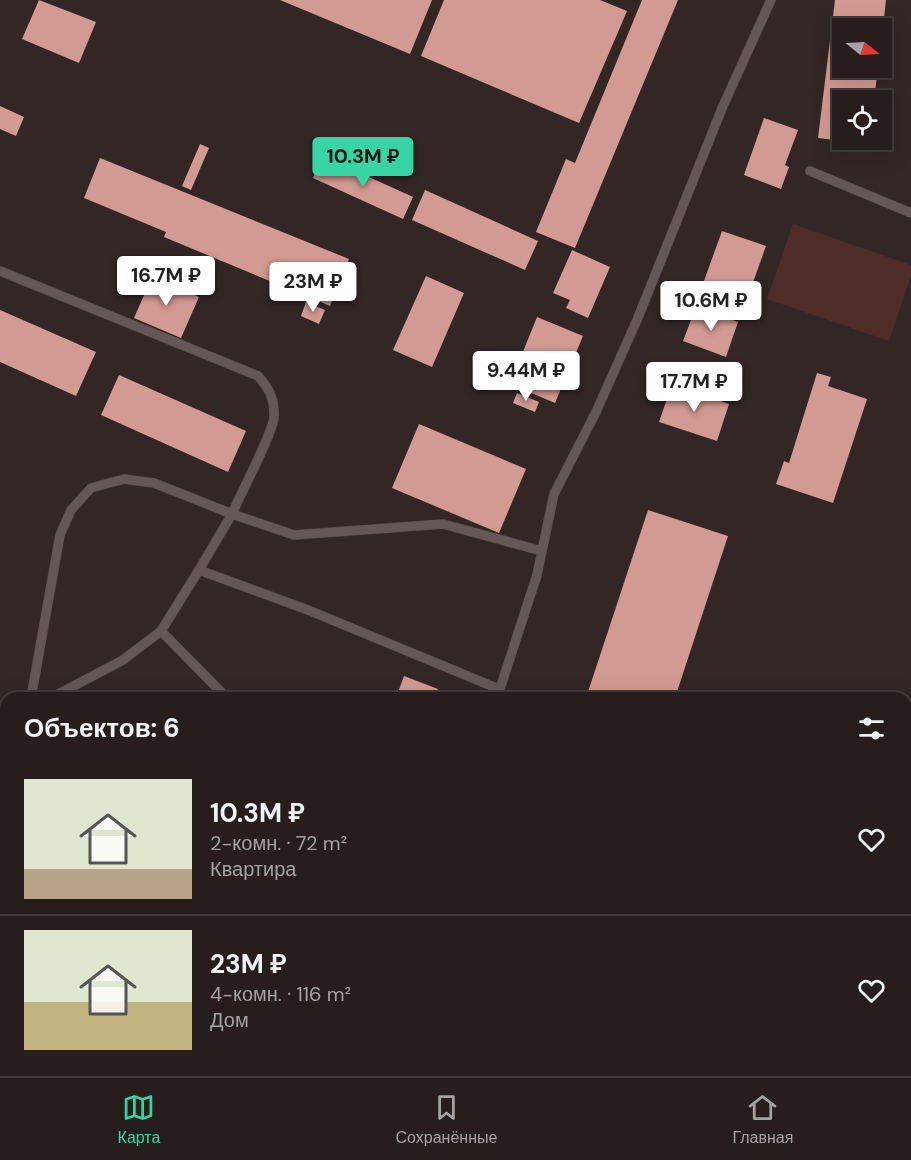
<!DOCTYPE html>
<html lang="ru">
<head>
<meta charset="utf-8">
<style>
  body { margin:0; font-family:"DM Sans",sans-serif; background:#2e2625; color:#f1f3f6; height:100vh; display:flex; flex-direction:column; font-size:22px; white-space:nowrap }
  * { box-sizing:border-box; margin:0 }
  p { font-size:20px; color:#a4a2a3 }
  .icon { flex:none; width:33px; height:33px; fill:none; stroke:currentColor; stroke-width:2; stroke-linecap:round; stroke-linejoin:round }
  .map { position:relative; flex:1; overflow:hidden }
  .panel { position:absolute; left:0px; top:692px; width:912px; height:386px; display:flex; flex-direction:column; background:#261d1c; border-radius:18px 18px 0 0; box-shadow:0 6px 24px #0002,0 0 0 2px #423b3b }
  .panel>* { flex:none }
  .needle { width:39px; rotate:108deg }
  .fabs { position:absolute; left:832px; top:18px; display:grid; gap:12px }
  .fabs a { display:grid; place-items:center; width:60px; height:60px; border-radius:0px; background:#261d1c; box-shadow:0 6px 24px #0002,0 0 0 2px #423b3b; font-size:30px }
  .price { position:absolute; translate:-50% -51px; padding:0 14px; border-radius:6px; background:#fff; color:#222; font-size:20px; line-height:39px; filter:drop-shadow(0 2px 3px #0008) }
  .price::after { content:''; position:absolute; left:50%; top:36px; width:18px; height:14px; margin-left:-9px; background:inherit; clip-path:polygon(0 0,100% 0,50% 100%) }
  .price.selected { background:#37d4a6; color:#111 }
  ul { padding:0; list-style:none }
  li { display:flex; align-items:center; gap:18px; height:150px; padding:0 24px }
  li+li { border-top:2px solid #423b3b }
  li span { display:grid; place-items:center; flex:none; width:168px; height:120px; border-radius:0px; color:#555 }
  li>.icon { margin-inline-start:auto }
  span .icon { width:72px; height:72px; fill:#fffc; stroke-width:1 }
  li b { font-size:26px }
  h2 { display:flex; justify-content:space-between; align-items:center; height:72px; padding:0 24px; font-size:26px }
  .tabs { display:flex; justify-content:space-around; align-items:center; height:84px; border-top:2px solid #423b3b; background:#261d1c; font-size:16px; color:#a4a2a3 }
  .tabs a { display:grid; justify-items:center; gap:3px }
  .tabs .selected { color:#37d4a6 }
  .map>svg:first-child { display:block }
</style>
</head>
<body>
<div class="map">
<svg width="911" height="1076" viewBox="0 0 911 1076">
  <rect width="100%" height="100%" fill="#332726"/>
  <path fill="#4e2c29" d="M793,224l118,41v11l-22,65 -122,-42z"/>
  <path fill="#d39993" d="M39,0l57,22 -17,41 -57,-24z
    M280,0h152l-22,54z
    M444,0h156l27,11 -48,112 -158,-67z
    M642,0h36l-103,248 -39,-16 30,-73 9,4z
    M835,0h51l-3,28h-40v40h35l-4,32h-31v41l-25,-3z
    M0,106l24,11 -8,19 -16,-7z
    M764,118l34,12 -13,35 4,2 -8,22 -37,-14z
    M846,140h23v4z
    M200,144l9,4 -18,42 -9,-4z
    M323,156l90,41 -10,22 -90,-41z
    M100,158l249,101 -19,47 -166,-69 2,-5 -82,-34z
    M425,190l113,51 -13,29 -113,-50z
    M722,231l44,15 -26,73 -44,-16z
    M572,250l38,17 -22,51 -22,-10 4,-8 -17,-7z
    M426,276l38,17 -32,74 -39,-17z
    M152,277l47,20 -18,41 -47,-20z
    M306,302l19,8 -6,14 -18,-8z
    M696,307l42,15 -12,35 -43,-16z
    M0,310l96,42 -20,44 -76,-34z
    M537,317l46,19 -28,67 -45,-19z
    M817,373l14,4 -3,9 39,13 -34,104 -57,-19 8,-23 5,2z
    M119,375l127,56 -18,41 -127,-57z
    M672,384l57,20 -12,37 -58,-19z
    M517,393l22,9 -4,10 -22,-9z
    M419,424l107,45 -27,64 -107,-45z
    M648,510l80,26 -53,162h-89z
    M404,676l34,13 -4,9h-38z
    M0,825l6,2v27l-6,-2z
    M0,921l6,2v46l-6,-2z"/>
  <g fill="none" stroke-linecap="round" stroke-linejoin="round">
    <g stroke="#4f4544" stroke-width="10">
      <path id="lane" d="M810,171l101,42
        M0,271l258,105c11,12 17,24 16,41 -1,16 -34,78 -42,97l62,21 149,-11 99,27
        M161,631l38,-61
        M31,698l29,-163 11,-25 20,-22 33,-9 30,4 78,31 -33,56 109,40 191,79
        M51,698l72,-38 38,-29 66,67
        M497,698l40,-123 17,-81 42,-82 41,-92 86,-214 48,-106
        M0,736l6,-5
        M0,778l6,4
        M906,806l5,-5
        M373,1076l1,-5"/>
    </g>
    <use href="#lane" stroke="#655756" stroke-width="9"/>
  </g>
</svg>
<div class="fabs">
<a><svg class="needle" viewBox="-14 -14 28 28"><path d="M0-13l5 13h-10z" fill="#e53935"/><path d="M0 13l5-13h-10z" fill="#a4a2a3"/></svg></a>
<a><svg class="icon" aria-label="locate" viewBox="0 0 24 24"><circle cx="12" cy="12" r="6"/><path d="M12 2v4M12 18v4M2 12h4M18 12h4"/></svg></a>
</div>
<b class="price selected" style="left:363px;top:188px">10.3M ₽</b>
<b class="price" style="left:166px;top:307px">16.7M ₽</b>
<b class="price" style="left:313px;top:313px">23M ₽</b>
<b class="price" style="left:711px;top:332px">10.6M ₽</b>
<b class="price" style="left:526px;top:402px">9.44M ₽</b>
<b class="price" style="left:694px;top:413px">17.7M ₽</b>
<section class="panel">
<h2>Объектов: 6<svg class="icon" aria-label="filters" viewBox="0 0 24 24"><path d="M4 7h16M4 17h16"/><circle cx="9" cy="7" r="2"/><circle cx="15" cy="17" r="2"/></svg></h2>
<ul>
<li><span style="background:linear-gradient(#dfe7d0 75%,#b9a48a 0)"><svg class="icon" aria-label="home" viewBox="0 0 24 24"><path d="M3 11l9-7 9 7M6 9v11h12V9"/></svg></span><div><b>10.3M ₽</b><p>2-комн. · 72 m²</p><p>Квартира</p></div><svg class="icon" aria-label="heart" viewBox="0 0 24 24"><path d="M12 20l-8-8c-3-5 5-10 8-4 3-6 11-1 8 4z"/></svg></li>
<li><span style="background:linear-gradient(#dfe7d0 60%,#c2b280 0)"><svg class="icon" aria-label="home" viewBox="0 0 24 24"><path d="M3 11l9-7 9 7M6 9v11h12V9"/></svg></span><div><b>23M ₽</b><p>4-комн. · 116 m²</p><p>Дом</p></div><svg class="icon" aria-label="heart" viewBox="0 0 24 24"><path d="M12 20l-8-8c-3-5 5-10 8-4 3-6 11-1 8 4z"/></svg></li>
</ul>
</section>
</div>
<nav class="tabs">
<a class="selected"><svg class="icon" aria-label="map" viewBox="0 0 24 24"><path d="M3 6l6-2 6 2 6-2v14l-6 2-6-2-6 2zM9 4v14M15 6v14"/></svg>Карта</a>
<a><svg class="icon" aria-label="saved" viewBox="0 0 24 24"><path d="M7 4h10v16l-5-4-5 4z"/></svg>Сохранённые</a>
<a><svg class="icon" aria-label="home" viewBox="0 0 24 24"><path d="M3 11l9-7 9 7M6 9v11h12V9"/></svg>Главная</a>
</nav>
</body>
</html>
